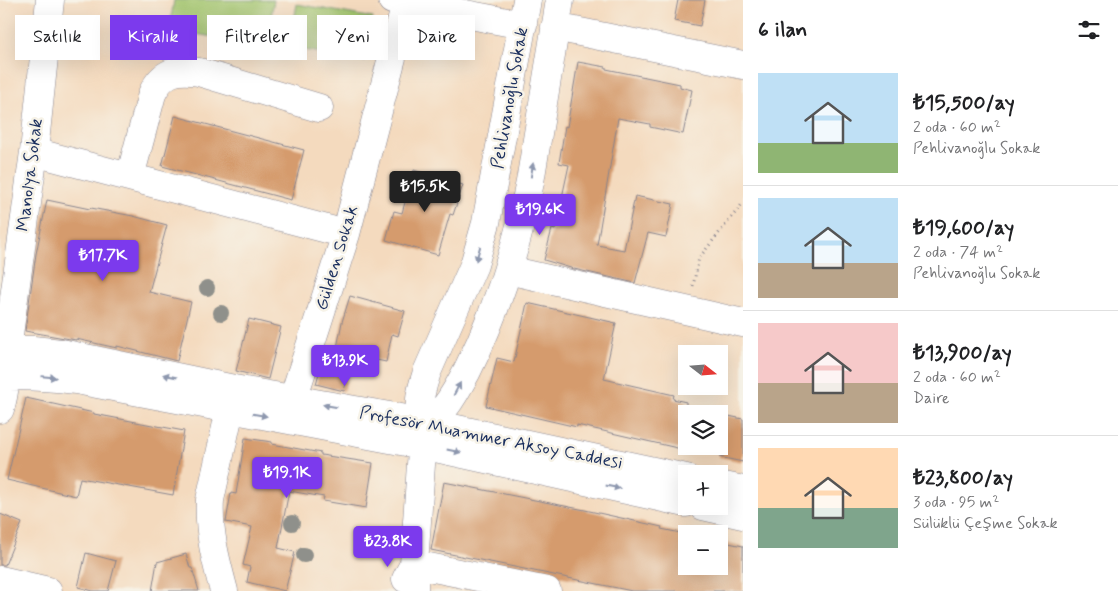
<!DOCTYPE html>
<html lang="tr">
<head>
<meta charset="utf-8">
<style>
  body { margin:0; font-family:Mynerve,sans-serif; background:#f6f6f6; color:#202124; height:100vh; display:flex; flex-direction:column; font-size:19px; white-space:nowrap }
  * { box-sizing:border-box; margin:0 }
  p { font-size:16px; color:#757577 }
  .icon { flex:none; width:28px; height:28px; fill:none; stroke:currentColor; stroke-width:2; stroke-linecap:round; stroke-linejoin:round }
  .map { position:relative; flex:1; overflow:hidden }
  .panel { display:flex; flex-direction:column; background:#fff; width:375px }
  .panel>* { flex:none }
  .hud { position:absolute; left:15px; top:15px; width:475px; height:45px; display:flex; gap:10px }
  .needle { width:32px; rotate:107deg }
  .controls { position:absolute; left:678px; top:345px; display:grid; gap:10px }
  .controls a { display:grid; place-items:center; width:50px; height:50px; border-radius:0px; background:#fff; box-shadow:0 5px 20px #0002; font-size:25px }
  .price { position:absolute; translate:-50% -42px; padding:0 11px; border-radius:5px; background:#7c3aed; color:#fff; font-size:16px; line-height:32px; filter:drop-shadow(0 1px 2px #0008) }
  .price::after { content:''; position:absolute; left:50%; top:30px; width:15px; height:11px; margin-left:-8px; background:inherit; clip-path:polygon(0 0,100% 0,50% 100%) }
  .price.current { background:#222; color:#fff }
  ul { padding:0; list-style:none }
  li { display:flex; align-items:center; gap:15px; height:125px; padding:0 15px }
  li+li { border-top:1px solid #e0e0e0 }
  li span { display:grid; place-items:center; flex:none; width:140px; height:100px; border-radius:0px; color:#555 }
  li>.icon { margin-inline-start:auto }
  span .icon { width:60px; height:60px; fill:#fffc; stroke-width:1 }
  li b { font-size:21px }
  h2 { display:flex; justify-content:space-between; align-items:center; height:60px; padding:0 15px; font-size:21px }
  .chip { padding:0 18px; border-radius:0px; background:#fff; box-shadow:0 5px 20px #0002; font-size:18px; line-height:45px }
  .chip.current { background:#7c3aed; color:#fff }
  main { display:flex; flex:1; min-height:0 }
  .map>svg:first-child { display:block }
</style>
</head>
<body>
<main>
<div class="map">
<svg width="743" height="591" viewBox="0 0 743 591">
  <rect width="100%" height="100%" fill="#f7f3e8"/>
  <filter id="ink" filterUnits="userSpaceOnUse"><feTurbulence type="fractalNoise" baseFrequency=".02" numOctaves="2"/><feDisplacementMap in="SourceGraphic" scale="10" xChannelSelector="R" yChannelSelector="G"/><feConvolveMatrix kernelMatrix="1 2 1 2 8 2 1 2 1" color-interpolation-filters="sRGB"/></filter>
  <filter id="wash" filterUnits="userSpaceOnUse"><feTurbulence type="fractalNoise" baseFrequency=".0096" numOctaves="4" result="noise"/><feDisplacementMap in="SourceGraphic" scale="20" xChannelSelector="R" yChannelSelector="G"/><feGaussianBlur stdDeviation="1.12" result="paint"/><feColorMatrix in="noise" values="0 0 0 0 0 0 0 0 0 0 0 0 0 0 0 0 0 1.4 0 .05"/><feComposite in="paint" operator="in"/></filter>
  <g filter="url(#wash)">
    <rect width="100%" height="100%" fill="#f4dabe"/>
    <path fill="#a2c46d" stroke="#5e7a66" d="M174,0h100l-8,45 -97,-15z
      M297,4l76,14 -8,43 -76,-14z"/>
    <g id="blocks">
      <path fill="#d59b6d" d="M678,0h27l-5,26 -26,-5z
        M578,62l28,5v2l74,15v3l12,3 -9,44 -33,-7v-3l-32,-6 -21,127 27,5 11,-54 38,8 -7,33 -18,-4 -13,50 -61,-14 -30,-9 8,-31 3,1 14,-65 -10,-2 6,-37 2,1z
        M175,116l129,34 -13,50 -129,-34z
        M414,170l49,15 -10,30 -3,-1 -12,41 -52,-15 8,-29 8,2z
        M47,200l43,9 1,-1 42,8 34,9 -18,67 42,10 -14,59 -60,-15v2l-41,-9v1l-51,-9 11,-77z
        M350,296l55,15 -7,25 -6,-2 -6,28 -33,-7 -9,36 -28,-7 9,-33 11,2 6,-31z
        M527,303l89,20 -12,56 70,16 -1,4 13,3v48l-109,-25v2l-91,-21 11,-48 17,4z
        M249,319l32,8 -13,52 -32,-8z
        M26,398l68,15v1l90,17 -11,64 -93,-17 -4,18 -69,-16z
        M719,414l24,5v43l-24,-5z
        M245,438l27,4v2l49,9v2l52,8 -7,45 -43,-7 1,-4 -35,-6 -11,57 17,4 -10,39 -38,-9 3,-15 -7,-2 9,-38 -26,-5 5,-29 5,1z
        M444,482l141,28 77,17 -1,2 25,5v32h33v-25l24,5v45h-111l-201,-41z
        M0,514l22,9 -17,42h-5z
        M86,553l30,8 -8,30h-15l-15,-4z
        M186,554l4,14h2l7,23h-47l5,-29z"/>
    </g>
  </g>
  <g filter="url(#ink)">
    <use href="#blocks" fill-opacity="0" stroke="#88848e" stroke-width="1"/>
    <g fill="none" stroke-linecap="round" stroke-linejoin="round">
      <g stroke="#88848e" stroke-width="29">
        <path id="minor" d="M392,0l131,25
          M555,27l188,38
          M34,152l312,82
          M130,177l22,-83c10,-22 24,-26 47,-22l120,36
          M508,270l235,53
          M0,350h33l28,3 173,36 190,33 262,56
          M0,377c26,-2 50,0 76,3l346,65 264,58
          M293,399l53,-165 61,-234
          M0,409c6,-19 6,-39 7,-60l27,-197 16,-152
          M424,422c5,-3 12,-5 16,-9 12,-12 19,-28 27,-42 30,-60 50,-124 63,-189l30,-182
          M719,485l24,5
          M703,506l40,9
          M406,579l8,-15 133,27
          M0,580l48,11
          M224,591c-8,-30 -16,-59 -14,-91l24,-109
          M414,591v-27l10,-142c-8,-19 -3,-31 3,-50l47,-107 12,-42 41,-223"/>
      </g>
      <path stroke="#88848e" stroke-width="3" stroke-dasharray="1 4" stroke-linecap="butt" d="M693,286l6,-28 44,-55"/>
      <use href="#minor" stroke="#fff" stroke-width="28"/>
    </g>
    <g fill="#8f908b">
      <circle cx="207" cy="288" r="8"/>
      <circle cx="221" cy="313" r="8"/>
      <circle cx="292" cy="523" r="8"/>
      <circle cx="304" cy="555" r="8"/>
    </g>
    <defs><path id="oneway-solid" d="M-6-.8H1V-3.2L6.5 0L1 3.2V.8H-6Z" transform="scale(1.25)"/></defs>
    <g fill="#8d97ae">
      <use href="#oneway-solid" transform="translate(532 170) rotate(-81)"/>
      <use href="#oneway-solid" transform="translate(478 254) rotate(106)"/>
      <use href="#oneway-solid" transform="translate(170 376) rotate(-168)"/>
      <use href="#oneway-solid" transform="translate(49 377) rotate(5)"/>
      <use href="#oneway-solid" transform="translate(457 389) rotate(-62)"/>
      <use href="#oneway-solid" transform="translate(330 406) rotate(-170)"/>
      <use href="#oneway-solid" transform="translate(260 415) rotate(10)"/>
      <use href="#oneway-solid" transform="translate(454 451) rotate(12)"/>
      <use href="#oneway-solid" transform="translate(613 487) rotate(12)"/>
    </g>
  </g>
  <g text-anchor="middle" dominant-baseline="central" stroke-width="5" stroke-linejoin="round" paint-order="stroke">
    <g font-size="18" fill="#1b2f5e" stroke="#f7f3e8">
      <text transform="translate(510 98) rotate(-80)">Pehlivanoğlu Sokak</text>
      <text transform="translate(30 175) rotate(-83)">Manolya Sokak</text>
      <text transform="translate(337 258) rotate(-73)">Gülden Sokak</text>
      <text transform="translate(491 438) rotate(11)">Profesör Muammer Aksoy Caddesi</text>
    </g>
  </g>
</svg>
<div class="controls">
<a><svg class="needle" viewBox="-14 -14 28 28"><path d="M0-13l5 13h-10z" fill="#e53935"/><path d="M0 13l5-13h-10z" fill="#757577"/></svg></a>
<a><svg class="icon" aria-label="layers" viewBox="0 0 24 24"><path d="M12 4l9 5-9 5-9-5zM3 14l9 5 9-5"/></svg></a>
<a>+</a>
<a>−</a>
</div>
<b class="price current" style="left:425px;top:213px">₺15.5K</b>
<b class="price" style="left:540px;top:236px">₺19.6K</b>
<b class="price" style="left:103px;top:282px">₺17.7K</b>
<b class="price" style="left:345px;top:387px">₺13.9K</b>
<b class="price" style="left:287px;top:499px">₺19.1K</b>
<b class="price" style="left:388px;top:568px">₺23.8K</b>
<div class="hud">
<a class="chip">Satılık</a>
<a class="chip current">Kiralık</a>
<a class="chip">Filtreler</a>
<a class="chip">Yeni</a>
<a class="chip">Daire</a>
</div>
</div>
<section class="panel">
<h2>6 ilan<svg class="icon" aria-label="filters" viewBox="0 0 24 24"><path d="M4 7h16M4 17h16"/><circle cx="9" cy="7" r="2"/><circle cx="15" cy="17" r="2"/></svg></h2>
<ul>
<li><span style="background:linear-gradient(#bfe0f5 70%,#8fb573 0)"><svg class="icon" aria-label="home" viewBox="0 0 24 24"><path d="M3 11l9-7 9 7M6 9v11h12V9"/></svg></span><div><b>₺15,500/ay</b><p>2 oda · 60 m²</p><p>Pehlivanoğlu Sokak</p></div></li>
<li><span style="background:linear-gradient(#bfe0f5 65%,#b9a48a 0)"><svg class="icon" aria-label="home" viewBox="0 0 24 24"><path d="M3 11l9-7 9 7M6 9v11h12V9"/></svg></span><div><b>₺19,600/ay</b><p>2 oda · 74 m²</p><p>Pehlivanoğlu Sokak</p></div></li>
<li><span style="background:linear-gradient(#f6c9c9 60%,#b9a48a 0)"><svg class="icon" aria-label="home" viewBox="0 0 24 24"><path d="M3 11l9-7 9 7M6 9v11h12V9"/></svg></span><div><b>₺13,900/ay</b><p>2 oda · 60 m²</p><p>Daire</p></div></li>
<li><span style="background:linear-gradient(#ffd9b3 60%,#7fa58c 0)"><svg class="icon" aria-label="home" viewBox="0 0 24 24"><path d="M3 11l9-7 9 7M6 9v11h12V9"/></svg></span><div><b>₺23,800/ay</b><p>3 oda · 95 m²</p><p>Sülüklü Çeşme Sokak</p></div></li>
</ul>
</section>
</main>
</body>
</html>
